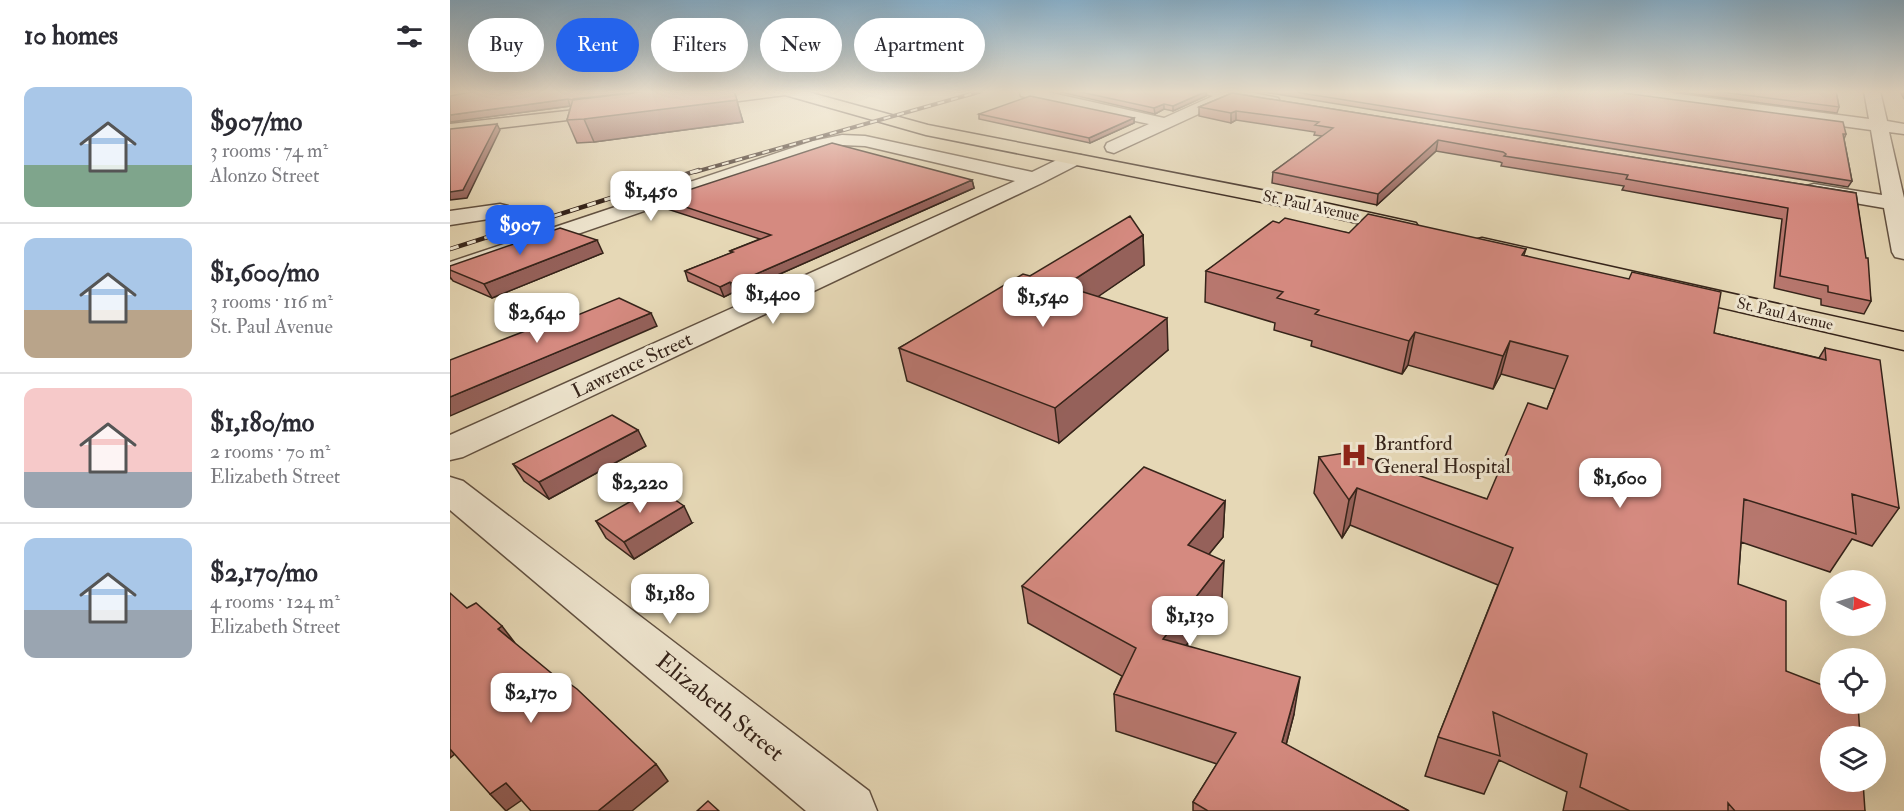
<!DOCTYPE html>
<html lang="en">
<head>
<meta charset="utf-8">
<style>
  body { margin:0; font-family:"IM FELL Double Pica",serif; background:#f2f2f3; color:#2b2b33; height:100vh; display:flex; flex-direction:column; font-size:22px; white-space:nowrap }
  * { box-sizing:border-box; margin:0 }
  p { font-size:20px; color:#7c7c81 }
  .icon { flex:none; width:33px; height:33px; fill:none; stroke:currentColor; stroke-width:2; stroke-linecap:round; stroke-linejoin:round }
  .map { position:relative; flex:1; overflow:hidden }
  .details { display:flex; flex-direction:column; background:#fff; width:450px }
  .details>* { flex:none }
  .top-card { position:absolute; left:18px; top:18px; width:570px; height:54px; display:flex; gap:12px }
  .needle { width:39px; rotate:95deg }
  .tools { position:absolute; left:1370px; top:570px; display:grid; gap:12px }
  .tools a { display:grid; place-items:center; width:66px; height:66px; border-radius:50%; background:#fff; box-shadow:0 6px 24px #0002; font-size:30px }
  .price { position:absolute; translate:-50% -51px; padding:0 14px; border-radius:12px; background:#fff; color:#222; font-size:20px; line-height:39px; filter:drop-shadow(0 2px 3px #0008) }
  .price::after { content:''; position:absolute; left:50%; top:36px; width:18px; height:14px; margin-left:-9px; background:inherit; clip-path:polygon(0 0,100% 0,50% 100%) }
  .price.active { background:#2563eb; color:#fff }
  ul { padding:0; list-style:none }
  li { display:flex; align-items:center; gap:18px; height:150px; padding:0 24px }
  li+li { border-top:2px solid #e1e1e2 }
  li span { display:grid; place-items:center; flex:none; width:168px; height:120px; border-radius:12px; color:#555 }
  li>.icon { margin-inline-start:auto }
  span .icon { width:72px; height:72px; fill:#fffc; stroke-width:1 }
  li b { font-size:26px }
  h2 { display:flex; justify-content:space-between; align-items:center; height:72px; padding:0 24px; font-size:26px }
  .tag { padding:0 21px; border-radius:27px; background:#fff; box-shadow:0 6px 24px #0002; font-size:21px; line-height:54px }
  .tag.active { background:#2563eb; color:#fff }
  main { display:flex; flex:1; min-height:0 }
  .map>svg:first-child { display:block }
</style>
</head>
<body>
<main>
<section class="details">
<h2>10 homes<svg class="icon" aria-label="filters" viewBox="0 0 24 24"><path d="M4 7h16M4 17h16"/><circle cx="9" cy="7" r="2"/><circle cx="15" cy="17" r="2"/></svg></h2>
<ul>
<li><span style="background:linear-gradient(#a9c7e8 65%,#7fa58c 0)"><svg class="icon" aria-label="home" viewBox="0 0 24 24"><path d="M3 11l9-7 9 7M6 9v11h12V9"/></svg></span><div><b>$907/mo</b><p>3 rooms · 74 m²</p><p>Alonzo Street</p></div></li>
<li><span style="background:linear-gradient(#a9c7e8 60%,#b9a48a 0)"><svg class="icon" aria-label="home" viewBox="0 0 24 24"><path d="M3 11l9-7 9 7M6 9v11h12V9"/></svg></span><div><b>$1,600/mo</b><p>3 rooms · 116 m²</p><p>St. Paul Avenue</p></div></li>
<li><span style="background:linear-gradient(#f6c9c9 70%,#9aa5b1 0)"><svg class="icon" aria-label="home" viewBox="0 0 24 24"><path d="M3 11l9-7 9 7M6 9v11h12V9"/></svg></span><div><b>$1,180/mo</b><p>2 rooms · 70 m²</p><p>Elizabeth Street</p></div></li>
<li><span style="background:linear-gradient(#a9c7e8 60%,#9aa5b1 0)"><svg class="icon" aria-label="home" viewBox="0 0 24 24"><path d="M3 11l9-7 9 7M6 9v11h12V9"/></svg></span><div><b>$2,170/mo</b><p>4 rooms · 124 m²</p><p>Elizabeth Street</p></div></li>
</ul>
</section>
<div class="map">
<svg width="1454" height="811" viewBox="0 0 1454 811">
  <rect width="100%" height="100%" fill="#e6d8b6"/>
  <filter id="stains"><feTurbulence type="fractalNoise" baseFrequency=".00333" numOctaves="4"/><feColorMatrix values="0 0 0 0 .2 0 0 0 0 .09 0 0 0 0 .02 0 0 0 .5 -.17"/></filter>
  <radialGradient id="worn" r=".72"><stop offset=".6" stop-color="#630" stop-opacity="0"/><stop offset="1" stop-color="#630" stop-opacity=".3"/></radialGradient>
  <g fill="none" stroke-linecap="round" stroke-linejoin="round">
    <g stroke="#625141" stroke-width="3">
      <path id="minor" d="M570,91h23l121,27 49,-22 -7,-2 -3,-3h41l34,7 2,3 -8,5 -41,-7 -117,54 -7,-2 -2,-4 2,-4 42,-19 -128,-28z
        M1165,91h41l213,28 -5,-28h16l7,30 17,3v10l-15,-2 15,66v61l-9,-2 -3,-5 -8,-44 -70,-12 -7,-2 -3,-4 3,-4 7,-2 68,11 -11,-65 -248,-34z
        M392,135l23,1 167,36 35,-17h14l3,4 -3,4 -39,20 -579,274 -13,3v-25l565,-254 -150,-35 -23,-1 -18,4 -374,129v-16l363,-121z
        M50,204l8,2 3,5 -3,5 -58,9v-14z
        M0,477l13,4 406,310 8,20h-71l-356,-301z"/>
    </g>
    <g stroke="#36241a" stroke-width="3">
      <path id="major" d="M296,91h58l124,34 374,73 114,25 3,5 -3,5 -8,2 -106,-25 -376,-75 -141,-40 -92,12 -8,-5 8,-5z
        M162,106l6,2 2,3 -2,3 -168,20v-10z
        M1032,238l422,94v18l-430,-100 -4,-5 4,-5z"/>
    </g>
    <use href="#minor" fill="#efe6d0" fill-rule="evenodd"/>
    <use href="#major" fill="#e6d8b6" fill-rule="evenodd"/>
    <g stroke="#36241a" stroke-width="4">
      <path id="rail-far1" d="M245,172l287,-81"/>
    </g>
    <g stroke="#36241a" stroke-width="4.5">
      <path id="rail" d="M0,249l249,-79"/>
    </g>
    <use href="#rail-far1" stroke="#efe6d0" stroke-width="2" stroke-dasharray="7" stroke-linecap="butt"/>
    <use href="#rail" stroke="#efe6d0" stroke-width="3" stroke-dasharray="9" stroke-linecap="butt"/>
  </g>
  <path fill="#b7776e" stroke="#36241a" stroke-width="1.5" d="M284,91l9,31 -149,20 -17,1 -10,-23 4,-14 -121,16v-26z
    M606,91h151l-1,5 -33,15 -9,-2 -9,5z
    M807,91h364l3,2 222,41 -2,5 8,42 -4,6z
    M1222,91h164l3,16 -2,6z
    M1450,91h4v8z
    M782,93l624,100 15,108 -7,13 -43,-9v-6l-47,-11 8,-69 -160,-29 2,-4 -123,-20 1,-3 -2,-1 -64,-11 -59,54 -105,-22 1,-11 49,-36 -8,-1 1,-3 -79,-12 -5,3 -32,-7v-9z
    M529,114l155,4v5l-44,20 -111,-24z
    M522,180l2,8 -237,105 -3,-1 -10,5 -36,-16 -3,-10 46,-18 -1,-2 30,-12 -96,-31 -3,-9z
    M829,223l70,10 177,16 -2,6 190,78 105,25 6,-10 74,160 -27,38 -20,-7 -22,33 -89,-30 -3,42 48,87 79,140h-302l4,-19 -68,-32 -15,34 -59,-18 13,-39 60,-152 -148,-60 -8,13 -28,-45 5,-36 168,42 60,-90 8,-20 -54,-15 -8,15 -85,-24 -6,9 -91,-28 1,-5 -38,-11 1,-7 -70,-21 1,-31z
    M693,235l1,30 -46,31 70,54 -109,93 -152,-62 -8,-33 131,-72z
    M153,253l-111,45 -39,-17 -3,-4v-11z
    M196,446l-97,53 -25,-18 -11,-17z
    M775,501l-2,36 -14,17 13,44 -36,48 108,68 -8,31 123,66h-216v-9l24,-38 -101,-33 -2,-37 8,-18 -94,-53 -6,-37z
    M146,521l96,2 -58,36 -28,-21z"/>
  <path fill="#95615a" stroke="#36241a" stroke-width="1.5" d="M284,91l9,31 -149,20 -10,-23z
    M757,91l-1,5 -33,15v-5z
    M118,99l2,7 -120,16v-7z
    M714,104v5l-9,5 -1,-6z
    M786,111v9l-5,3v-10z
    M684,118v5l-44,20 -1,-5z
    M47,124l3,6 -33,68 -17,2v-8z
    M988,140l-2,11 -59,54 1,-11z
    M522,180l2,8 -237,105 -4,-9z
    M693,235l1,30 -77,53 -3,-32z
    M147,240l6,13 -111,45 -8,-14z
    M280,282l4,10 -10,5 -4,-10z
    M201,313l6,13 -207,90v-19z
    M717,318l1,32 -109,93 -4,-35z
    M965,332l-7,33 -6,9 7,-33z
    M1060,341l-9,33 -8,15 10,-33z
    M188,430l8,16 -97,53 -10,-17z
    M907,488l-7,37 -8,13 7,-38z
    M775,501l-2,36 -36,44 1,-36z
    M234,506l8,17 -58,36 -10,-17z
    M774,561l-2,37 -59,78v-37z
    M52,626l13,17 -17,-14z
    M850,677l-6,37 -17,65 5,-37z
    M0,748l5,6 -5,4z
    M206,764l12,17 -36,30h-34z
    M56,783l16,17 -16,11 -16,-17z"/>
  <path fill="#d58a80" stroke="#36241a" stroke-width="1.5" d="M26,91h173l-76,9 -5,-1 -118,16v-19z
    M199,91h85l3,9 -153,19 -17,1 6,-21z
    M626,91h131l-34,15 -9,-2 -10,4z
    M839,91h332l3,2 219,29 3,12h-3l9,47z
    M1264,91h122l3,16z
    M782,93l624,100 10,65h2l3,43 -43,-9v-6l-48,-10 8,-68 -162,-29 2,-4 -124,-19 2,-2 -3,-2 -65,-12 -60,54 -105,-22 60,-44 -18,-3 4,-3 -83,-11 -5,2 -32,-6z
    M580,96l104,22 -45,20 -110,-24z
    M47,124l-34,66 -13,2v-63z
    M382,143l140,37 -239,104 -3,-2 -10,5 -35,-16 48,-19 -3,-1 41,-16 -110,-36z
    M918,214l158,35 -4,6 107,24 3,-7 89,20 -7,41 112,27 -1,-12 55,12 19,148 -47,-14 4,40 -112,-35 -6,85 48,17v70l44,17v16h28l2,32h-30v46h33l2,29h-130l-7,-8v8h-98l-50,-24 7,-33 -94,-42 7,44 -62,-19 75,-189 -156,-60 -8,12 -30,-43 32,-5 136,47 41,-96 19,6 21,-53 -58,-15 -7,15 -88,-24 -6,9 -94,-27 4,-4 -42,-12 6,-6 -77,-21 67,-50 6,2 6,-5 64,15z
    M680,216l13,19 -79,51 103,32 -112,90 -156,-60 124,-74 7,2z
    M110,228l37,12 -113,44 -34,-14v-4z
    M169,298l32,15 -201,84v-37l101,-39 5,3z
    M162,415l26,15 -99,52 -26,-18z
    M694,467l81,34 -37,44 36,16 -61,78 137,38 -18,65 127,69h-201l-15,-9 43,-69 -122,-39 22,-46 -114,-62z
    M206,487l28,19 -60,36 -28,-21z
    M0,593l17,15 9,-5 26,23 -4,3 63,52 2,-2 14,10 79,75 -58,47h-67l-25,-28 -16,11 -40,-45z
    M258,801l11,10h-22z"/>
  <linearGradient id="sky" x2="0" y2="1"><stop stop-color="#89b6d5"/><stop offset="0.45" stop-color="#f4edde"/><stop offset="1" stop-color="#f4edde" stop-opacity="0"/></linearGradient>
  <rect width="1454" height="204" fill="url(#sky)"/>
  <defs>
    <g id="hospital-bare" transform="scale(2.07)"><path d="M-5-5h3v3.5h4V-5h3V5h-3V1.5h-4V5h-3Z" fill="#8f2418" stroke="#efe6d0" stroke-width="2.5" paint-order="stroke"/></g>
  </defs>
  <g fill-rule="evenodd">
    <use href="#hospital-bare" x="904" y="455"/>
  </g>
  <g text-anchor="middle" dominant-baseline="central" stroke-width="6" stroke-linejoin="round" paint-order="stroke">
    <g font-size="16" fill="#36241a" stroke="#efe6d0">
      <text transform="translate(861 206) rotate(12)">St. Paul Avenue</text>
      <text transform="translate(1335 314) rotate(13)">St. Paul Avenue</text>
    </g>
    <g font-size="20" fill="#36241a" stroke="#efe6d0">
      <text transform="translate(182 365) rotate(-25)">Lawrence Street</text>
    </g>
    <g font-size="20" fill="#36241a" stroke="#efe6d0" text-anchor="start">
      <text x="924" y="443">Brantford<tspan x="924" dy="23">General Hospital</tspan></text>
    </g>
    <g font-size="24" fill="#36241a" stroke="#efe6d0">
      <text transform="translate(270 707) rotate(39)">Elizabeth Street</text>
    </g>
  </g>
  <rect width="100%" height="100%" filter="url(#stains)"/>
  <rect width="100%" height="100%" fill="url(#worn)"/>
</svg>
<div class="tools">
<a><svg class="needle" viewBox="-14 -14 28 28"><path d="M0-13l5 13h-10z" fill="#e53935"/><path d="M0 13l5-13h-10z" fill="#7c7c81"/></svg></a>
<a><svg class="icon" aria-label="locate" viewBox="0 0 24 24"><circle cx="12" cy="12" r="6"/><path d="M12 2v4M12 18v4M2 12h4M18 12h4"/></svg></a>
<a><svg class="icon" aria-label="layers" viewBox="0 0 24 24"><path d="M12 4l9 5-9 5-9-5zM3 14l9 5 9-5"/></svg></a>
</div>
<b class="price" style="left:201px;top:222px">$1,450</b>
<b class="price active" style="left:70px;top:256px">$907</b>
<b class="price" style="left:323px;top:325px">$1,400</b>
<b class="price" style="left:593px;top:328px">$1,540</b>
<b class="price" style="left:87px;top:344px">$2,640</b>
<b class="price" style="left:1170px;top:509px">$1,600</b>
<b class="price" style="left:190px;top:514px">$2,220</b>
<b class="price" style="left:220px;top:625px">$1,180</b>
<b class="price" style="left:740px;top:647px">$1,130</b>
<b class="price" style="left:81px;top:724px">$2,170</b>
<div class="top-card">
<a class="tag">Buy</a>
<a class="tag active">Rent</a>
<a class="tag">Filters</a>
<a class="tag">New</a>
<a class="tag">Apartment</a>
</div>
</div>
</main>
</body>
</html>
